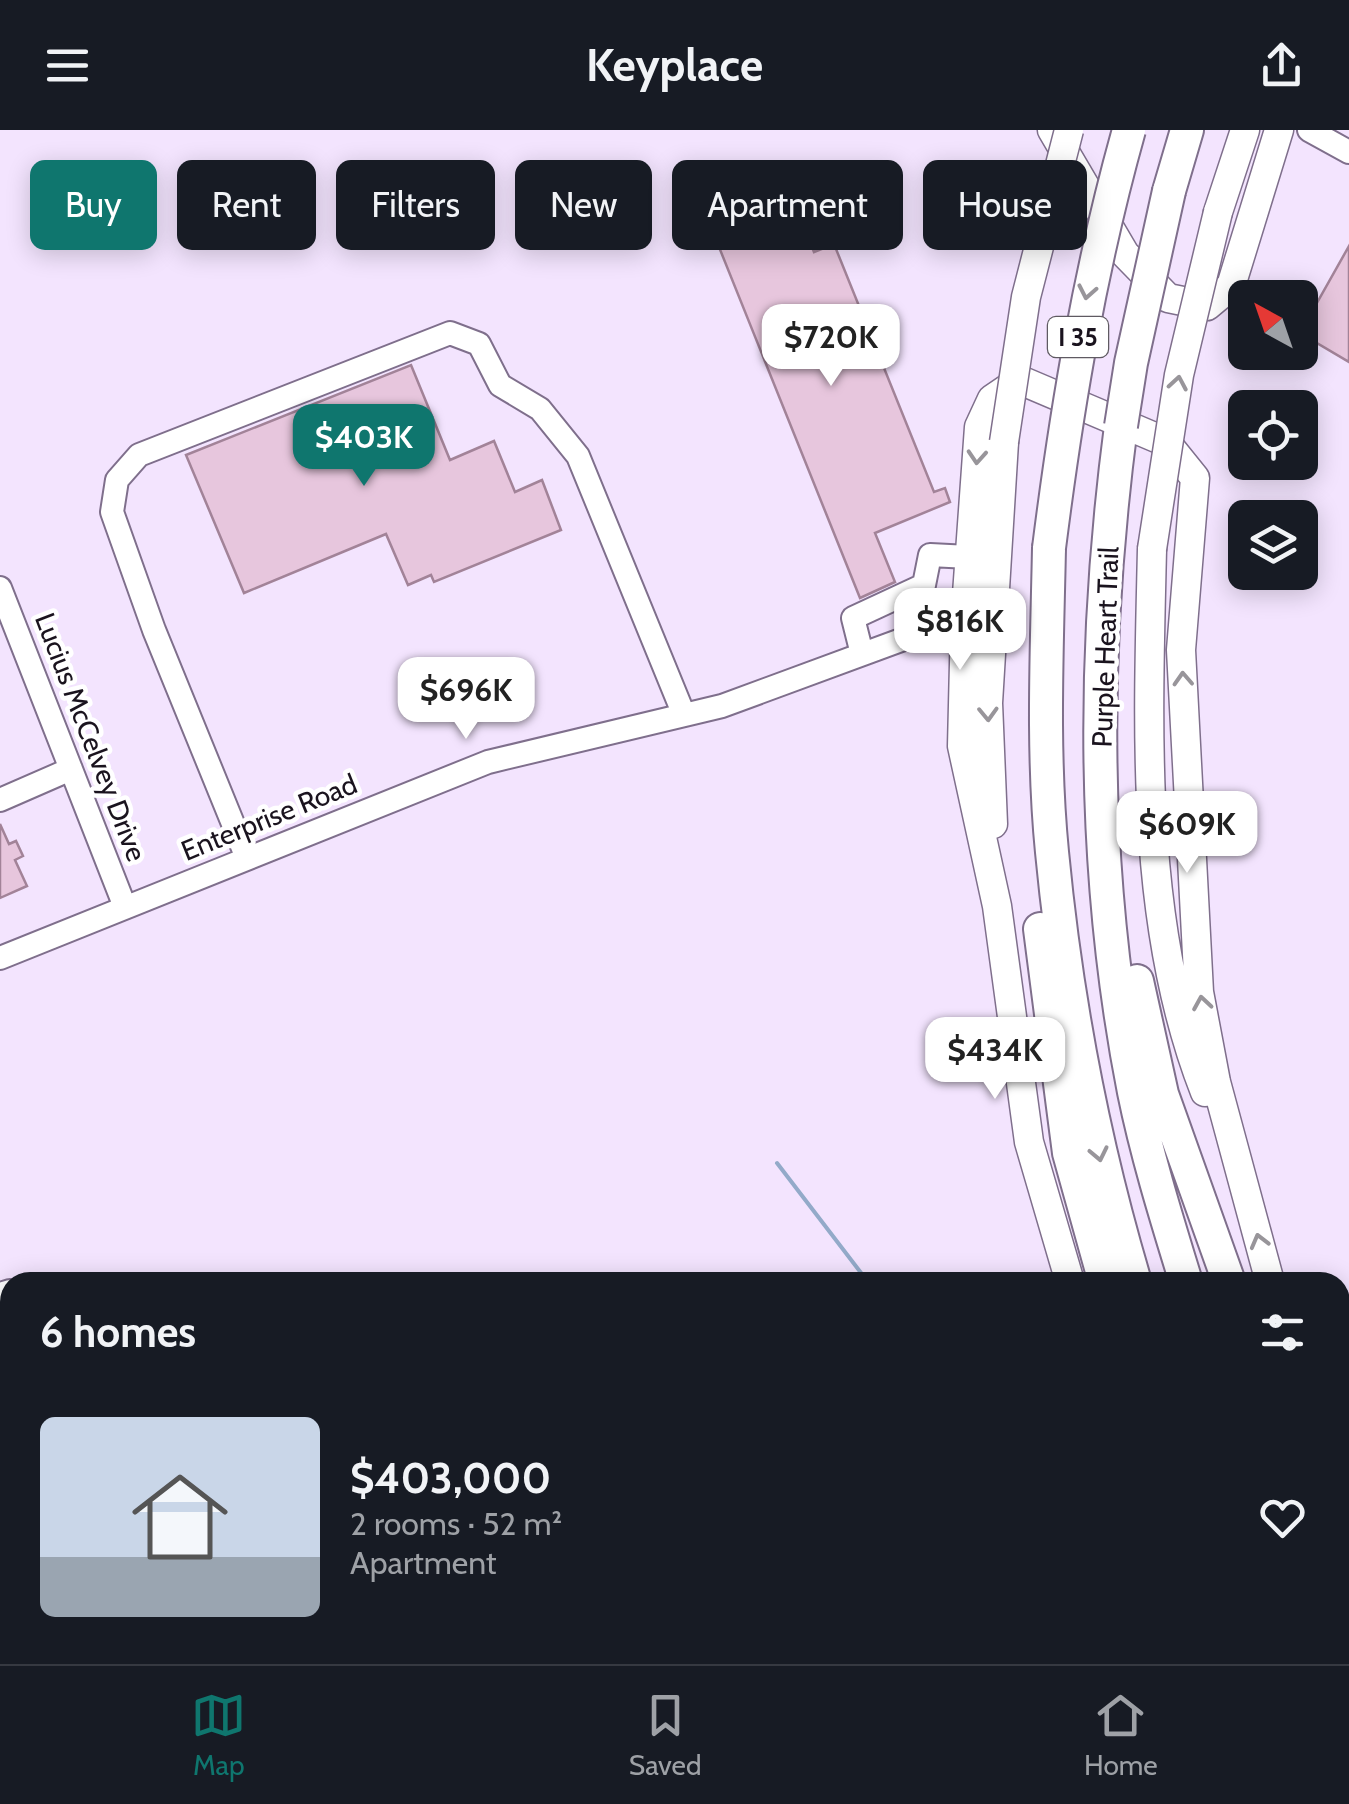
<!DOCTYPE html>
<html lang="en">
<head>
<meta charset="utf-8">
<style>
  body { margin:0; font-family:Cabin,sans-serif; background:#242831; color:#f1f3f6; height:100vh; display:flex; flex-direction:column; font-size:38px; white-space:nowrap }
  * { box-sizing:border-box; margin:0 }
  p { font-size:32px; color:#9ea1a6 }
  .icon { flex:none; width:55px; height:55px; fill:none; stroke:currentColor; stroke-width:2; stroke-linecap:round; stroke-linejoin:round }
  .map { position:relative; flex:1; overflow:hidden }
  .details { position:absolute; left:0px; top:1142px; width:1350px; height:392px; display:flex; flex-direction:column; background:#171b24; border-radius:30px 30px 0 0; box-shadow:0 5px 25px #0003 }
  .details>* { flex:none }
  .hud { position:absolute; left:30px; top:30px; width:1290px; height:90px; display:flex; gap:20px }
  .needle { width:65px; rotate:320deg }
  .controls { position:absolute; left:1228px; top:150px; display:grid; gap:20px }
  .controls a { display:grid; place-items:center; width:90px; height:90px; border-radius:15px; background:#171b24; box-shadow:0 5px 25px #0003; font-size:50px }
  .price { position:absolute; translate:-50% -85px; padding:0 22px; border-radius:20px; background:#fff; color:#222; font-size:32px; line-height:65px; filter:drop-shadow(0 2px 5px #0008) }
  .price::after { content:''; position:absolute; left:50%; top:60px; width:30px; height:22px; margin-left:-15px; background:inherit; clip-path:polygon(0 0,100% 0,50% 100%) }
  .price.current { background:#0f766e; color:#fff }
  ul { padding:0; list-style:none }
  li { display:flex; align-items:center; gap:30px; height:250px; padding:0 40px }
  li span { display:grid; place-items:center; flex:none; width:280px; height:200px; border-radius:15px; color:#555 }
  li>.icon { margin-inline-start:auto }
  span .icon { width:120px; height:120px; fill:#fffc; stroke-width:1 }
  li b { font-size:42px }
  h2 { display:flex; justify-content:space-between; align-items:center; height:120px; padding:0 40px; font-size:42px }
  .tag { padding:0 35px; border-radius:15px; background:#171b24; box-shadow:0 5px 25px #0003; font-size:35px; line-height:90px }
  .tag.current { background:#0f766e; color:#fff }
  header { display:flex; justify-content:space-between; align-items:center; height:130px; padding:0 40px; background:#171b24; font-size:45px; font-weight:700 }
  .tabs { display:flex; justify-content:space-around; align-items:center; height:140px; border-top:2px solid #363941; background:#171b24; font-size:28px; color:#9ea1a6 }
  .tabs a { display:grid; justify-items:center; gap:5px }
  .tabs .current { color:#0f766e }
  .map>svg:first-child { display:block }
</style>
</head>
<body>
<header><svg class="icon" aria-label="menu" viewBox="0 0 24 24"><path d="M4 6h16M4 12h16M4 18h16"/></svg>Keyplace<svg class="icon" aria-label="share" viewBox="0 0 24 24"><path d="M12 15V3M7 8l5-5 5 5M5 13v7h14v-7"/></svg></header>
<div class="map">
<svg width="1349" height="1534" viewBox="0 0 1349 1534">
  <rect width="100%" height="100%" fill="#f3e4fe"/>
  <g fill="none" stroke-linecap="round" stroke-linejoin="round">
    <path stroke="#93aac9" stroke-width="4" d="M777,1033l91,119
      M923,1525l1,9"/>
  </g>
  <path fill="#e7c6dd" stroke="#a28398" stroke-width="2.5" d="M797,79l17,43 20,-8 100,248 11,-4 5,14 -75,31 20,49 -35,16 -143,-356z
    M1349,116v116l-49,-29z
    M411,235l39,95 44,-19 21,51 27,-12 19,50 -127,52 -3,-7 -23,10 -22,-51 -142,59 -58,-138z
    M0,694l9,20 7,-3 7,15 -8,4 12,26 -27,12z"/>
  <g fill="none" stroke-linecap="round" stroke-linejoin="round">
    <g stroke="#7f6f8c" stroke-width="26">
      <path id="minor" d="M1309,0l40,22
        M0,458l125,319
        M862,524l-9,-36 71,-33 6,-30 39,2
        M0,670l71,-31
        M247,728l-93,-228 -42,-118 5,-32 22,-25 311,-122 29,11 21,41 40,24 38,47 106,259
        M0,828l488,-196 234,-56 190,-70 53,-14
        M0,1164l10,-3
        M1340,1192l9,-3
        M1340,1215l9,22
        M1349,1254l-4,10 4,16
        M178,1525l2,9
        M466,1525l3,9
        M641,1525l4,9
        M802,1525l3,9
        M1073,1525l3,9
        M1032,1534l18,-9"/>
    </g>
    <g stroke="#7f6f8c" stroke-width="31">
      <path id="major" d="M1052,0l73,124 43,44 39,8 24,-20 48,-156
        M1218,82l27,-82
        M1152,419c-4,177 -13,376 53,543
        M993,694l-5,-121 16,-261
        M1070,1152l-41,-140 -32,-236 -35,-160 3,-124 14,-195 13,-28 28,-19 146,62 29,36 -14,172 18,342 17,90 54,200
        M1340,1343l9,21
        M1200,1525l3,9"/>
    </g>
    <g stroke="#7f6f8c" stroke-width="36">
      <path id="highway" d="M1169,61l18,-61
        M1121,296c-29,221 -30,447 13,666 13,64 33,128 52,190
        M1049,418c-2,101 -7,203 3,304 14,146 41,289 83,430
        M1040,799l29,224 36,129
        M1137,851l25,113 67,188
        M1340,1428l9,23
        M1218,1525l3,9
        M1275,1525l4,9
        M1333,1525l4,9"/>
    </g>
    <use href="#minor" stroke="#fff" stroke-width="22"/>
    <use href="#major" stroke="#fff" stroke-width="28"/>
    <use href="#highway" stroke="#fff" stroke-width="32"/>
    <g stroke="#7f6f8c" stroke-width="31" stroke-linecap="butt">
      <path id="major-bridge" d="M1004,312l22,-145 43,-167
        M1152,419l27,-174 39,-163"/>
    </g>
    <g stroke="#7f6f8c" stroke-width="36" stroke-linecap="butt">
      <path id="highway-bridge" d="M1121,296l10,-63 38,-172
        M1049,418c18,-142 41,-279 80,-418"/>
    </g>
    <use href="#major-bridge" stroke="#fff" stroke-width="28"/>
    <use href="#highway-bridge" stroke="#fff" stroke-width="32"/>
  </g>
  <defs><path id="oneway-chevron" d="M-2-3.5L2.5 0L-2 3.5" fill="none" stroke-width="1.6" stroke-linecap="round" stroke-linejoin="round" transform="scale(2.5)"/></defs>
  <g stroke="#98959a">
    <use href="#oneway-chevron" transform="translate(1087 162) rotate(101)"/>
    <use href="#oneway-chevron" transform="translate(1178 253) rotate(-80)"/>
    <use href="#oneway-chevron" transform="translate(977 327) rotate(94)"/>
    <use href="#oneway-chevron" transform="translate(1183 549) rotate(-93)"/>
    <use href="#oneway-chevron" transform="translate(988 584) rotate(88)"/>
    <use href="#oneway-chevron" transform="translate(1202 873) rotate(-99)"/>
    <use href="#oneway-chevron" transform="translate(1099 1024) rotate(78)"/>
    <use href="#oneway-chevron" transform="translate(1259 1111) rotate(-105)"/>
  </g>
  <g text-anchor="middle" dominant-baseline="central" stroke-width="9" stroke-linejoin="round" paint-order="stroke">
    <rect fill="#fff" stroke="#5f5a62" stroke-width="2.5" x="1048" y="187" width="60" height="40" rx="8"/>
    <g font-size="25" font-weight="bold" fill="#1a131e">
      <text x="1078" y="207">I 35</text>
    </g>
    <g font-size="28" fill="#1a131e" stroke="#fff">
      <text transform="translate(1105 517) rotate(-88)">Purple Heart Trail</text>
      <text transform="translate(91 607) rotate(69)">Lucius McCelvey Drive</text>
      <text transform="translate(269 687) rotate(-22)">Enterprise Road</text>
    </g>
  </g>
</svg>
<div class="controls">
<a><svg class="needle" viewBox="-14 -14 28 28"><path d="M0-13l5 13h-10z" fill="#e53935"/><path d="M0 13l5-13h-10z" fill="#9ea1a6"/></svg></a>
<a><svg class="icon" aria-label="locate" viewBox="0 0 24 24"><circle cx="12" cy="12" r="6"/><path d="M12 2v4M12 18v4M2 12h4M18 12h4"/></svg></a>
<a><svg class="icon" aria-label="layers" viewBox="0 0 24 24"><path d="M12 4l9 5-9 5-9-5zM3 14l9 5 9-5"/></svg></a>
</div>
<b class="price" style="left:831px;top:259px">$720K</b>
<b class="price current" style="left:364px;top:359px">$403K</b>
<b class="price" style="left:960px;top:543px">$816K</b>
<b class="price" style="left:466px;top:612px">$696K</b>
<b class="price" style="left:1187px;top:746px">$609K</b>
<b class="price" style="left:995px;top:972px">$434K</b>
<div class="hud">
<a class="tag current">Buy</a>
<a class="tag">Rent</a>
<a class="tag">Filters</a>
<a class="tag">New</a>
<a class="tag">Apartment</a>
<a class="tag">House</a>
</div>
<section class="details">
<h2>6 homes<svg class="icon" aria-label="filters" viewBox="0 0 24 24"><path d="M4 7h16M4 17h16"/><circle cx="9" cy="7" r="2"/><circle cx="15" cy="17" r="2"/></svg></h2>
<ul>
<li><span style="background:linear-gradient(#c9d6e8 70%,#9aa5b1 0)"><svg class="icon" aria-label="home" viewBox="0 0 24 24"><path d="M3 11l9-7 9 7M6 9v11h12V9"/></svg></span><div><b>$403,000</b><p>2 rooms · 52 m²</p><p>Apartment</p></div><svg class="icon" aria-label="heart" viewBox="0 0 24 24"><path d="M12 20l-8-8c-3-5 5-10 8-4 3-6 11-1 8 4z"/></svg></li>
</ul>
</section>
</div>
<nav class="tabs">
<a class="current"><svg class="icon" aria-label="map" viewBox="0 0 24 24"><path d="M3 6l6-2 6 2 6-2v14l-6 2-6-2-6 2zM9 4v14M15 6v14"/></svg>Map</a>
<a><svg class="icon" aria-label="saved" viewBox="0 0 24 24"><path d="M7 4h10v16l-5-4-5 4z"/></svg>Saved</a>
<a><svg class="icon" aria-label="home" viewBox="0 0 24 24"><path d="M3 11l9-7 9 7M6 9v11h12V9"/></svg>Home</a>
</nav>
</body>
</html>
